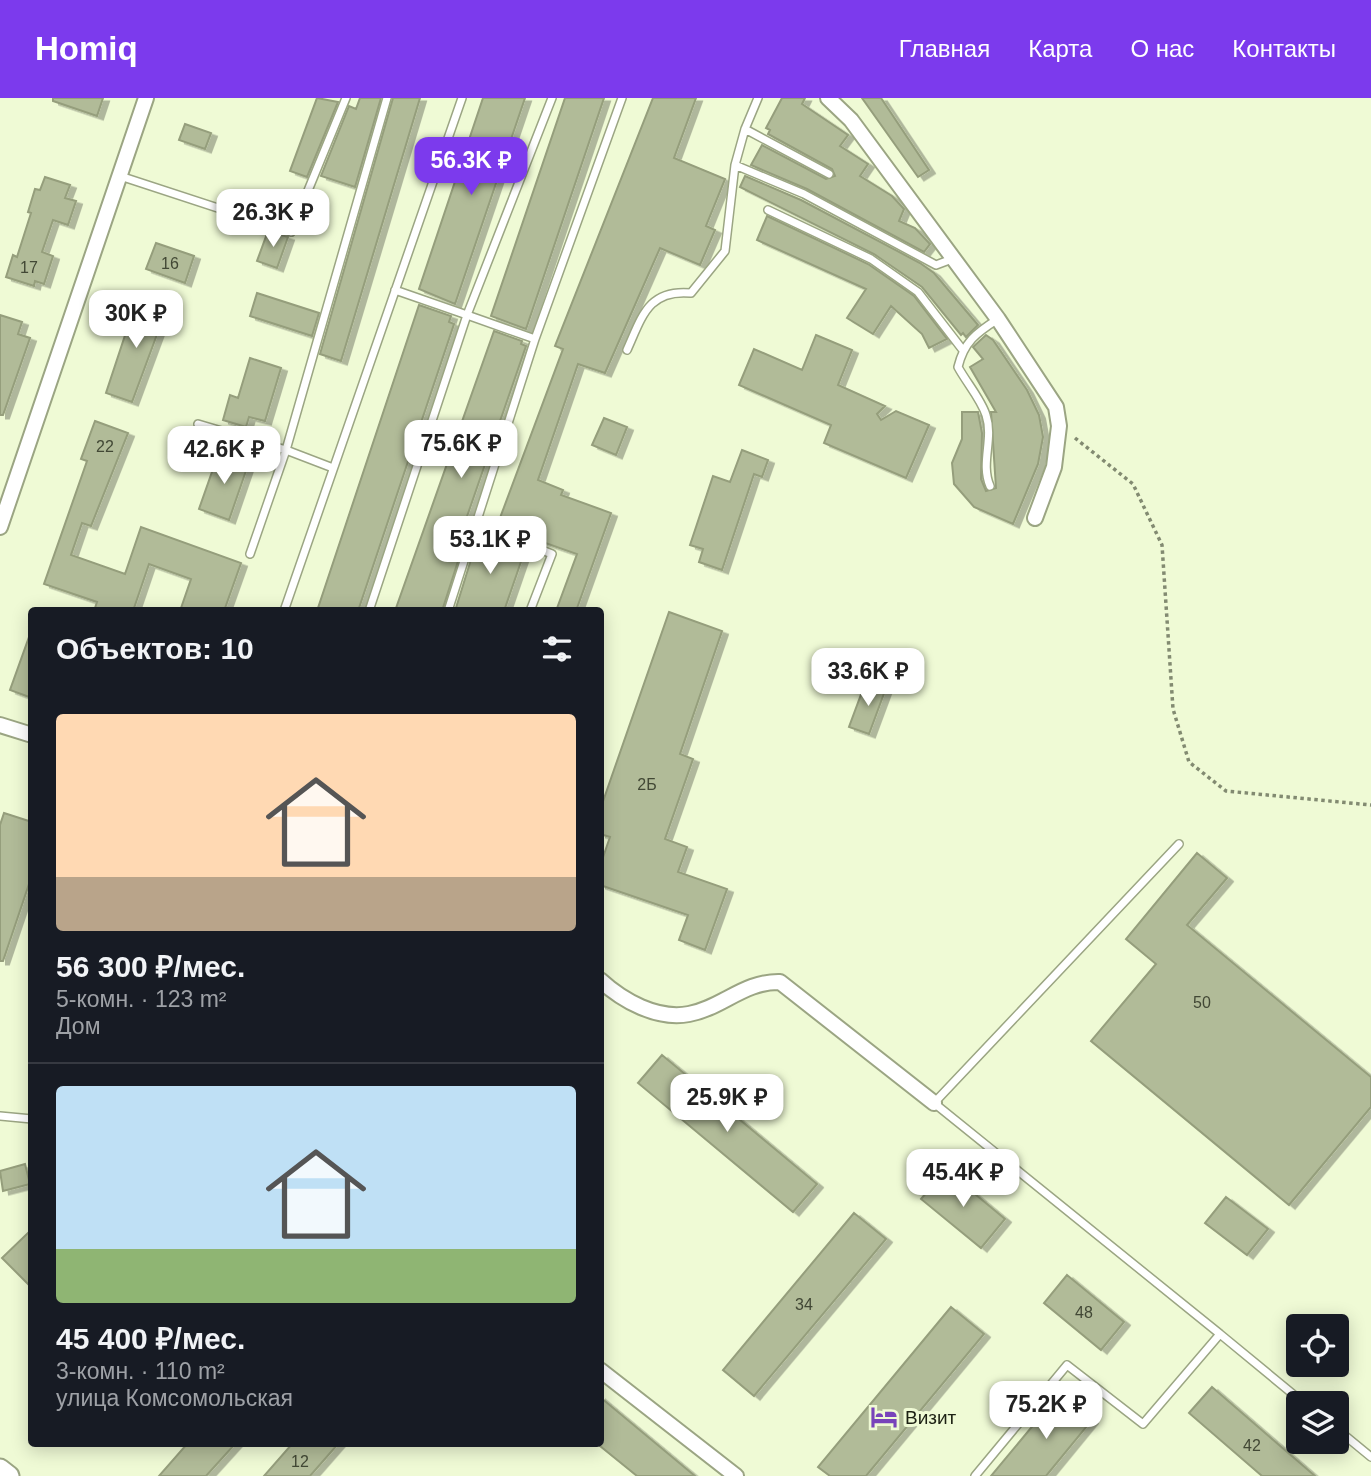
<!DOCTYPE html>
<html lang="ru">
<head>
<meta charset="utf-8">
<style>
  body { margin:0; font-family:Arial,sans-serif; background:#242831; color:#f1f3f6; height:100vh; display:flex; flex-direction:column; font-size:26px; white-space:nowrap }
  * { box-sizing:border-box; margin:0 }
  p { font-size:23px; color:#9ea1a6 }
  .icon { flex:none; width:38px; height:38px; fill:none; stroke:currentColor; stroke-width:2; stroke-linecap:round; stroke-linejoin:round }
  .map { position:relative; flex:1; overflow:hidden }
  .details { position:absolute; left:28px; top:509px; width:576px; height:840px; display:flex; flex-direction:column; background:#171b24; border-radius:7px; box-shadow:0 4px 18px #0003 }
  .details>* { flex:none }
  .controls { position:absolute; left:1286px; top:1216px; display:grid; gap:14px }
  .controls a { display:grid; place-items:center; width:63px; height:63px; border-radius:7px; background:#171b24; box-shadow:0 4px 18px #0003; font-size:35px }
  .price { position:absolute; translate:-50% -60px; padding:0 16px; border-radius:14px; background:#fff; color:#222; font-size:23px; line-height:46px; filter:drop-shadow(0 2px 4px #0008) }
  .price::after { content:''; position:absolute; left:50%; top:42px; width:21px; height:16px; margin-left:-10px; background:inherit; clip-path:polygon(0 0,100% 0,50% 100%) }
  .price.active { background:#7c3aed; color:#fff }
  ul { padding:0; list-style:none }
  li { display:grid; align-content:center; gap:14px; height:371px; padding:0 28px }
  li+li { border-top:2px solid #363941 }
  li span { display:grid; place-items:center; height:217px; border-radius:7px; color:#555 }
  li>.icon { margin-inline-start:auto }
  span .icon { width:126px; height:126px; fill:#fffc; stroke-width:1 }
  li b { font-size:30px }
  h2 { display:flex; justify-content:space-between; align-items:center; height:84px; padding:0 28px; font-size:30px }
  header { display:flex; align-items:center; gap:42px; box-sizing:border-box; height:98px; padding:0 35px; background:#7c3aed; color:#fff }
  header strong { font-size:33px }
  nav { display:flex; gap:38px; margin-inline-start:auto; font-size:24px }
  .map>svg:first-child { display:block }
</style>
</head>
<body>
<header>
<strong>Homiq</strong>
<nav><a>Главная</a><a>Карта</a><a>О нас</a><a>Контакты</a></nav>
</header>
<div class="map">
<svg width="1371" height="1378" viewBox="0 0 1371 1378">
  <defs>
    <filter id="shadow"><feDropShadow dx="6" dy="3.5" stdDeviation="0" flood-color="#0004"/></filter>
  </defs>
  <rect width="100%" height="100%" fill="#effad5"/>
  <path fill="#b1bb98" stroke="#959e7c" stroke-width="2" filter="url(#shadow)" d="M53,0h50l-6,18 -44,-15z
    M317,0l21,4 -31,75 -17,-6z
    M360,0h21l-26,89 -34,-11 28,-70 7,3z
    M393,0h27l-79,263 -21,-7z
    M483,0h42l-70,206 -36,-15z
    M565,0h39l-78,231 -35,-13z
    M653,0h43l-22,60 51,21 -19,47 9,4 -15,35 -40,-17 -55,125 -27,-9 -40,116 25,10 -2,5 50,18 -35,98h-20l21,-57 -80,-28 66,-177 -8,-3z
    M782,0h23l-3,6 46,31 -8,11 28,18 -8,12 32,20 12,13 -5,12 16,7 15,16 -6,8 -117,-63 -56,-24 11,-20 64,34 9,-3 -3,-7 -64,-35 2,-4 -4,-2z
    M862,0h19l48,72 -11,7z
    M185,26l26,9 -6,16 -26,-9z
    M745,78l56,24 119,63 14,10 44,52 -12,12 -3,-4 -2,2 -39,-48 -48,-33 -134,-67z
    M45,79l25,8 -5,13 11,3 -8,24 -15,-5 -11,32 11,4 -9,28 -9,-3 -1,5 -28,-9 7,-22 4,2 14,-44 -3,-1 7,-23 5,1z
    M767,118l101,48 46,32 33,43 -18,9 -7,-14 -31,-28 -18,28 -26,-16 19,-29 -109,-49z
    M268,133l20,6 -11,31 -20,-7z
    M156,145l38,13 -9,27 -39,-14z
    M257,195l62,20 -7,23 -62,-20z
    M137,201l29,11 -34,92 -26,-9z
    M419,207l32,11 -2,6 5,2 -96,287h-41z
    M0,217l22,7 -4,12 12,4 -27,77h-3z
    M494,233l28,10 -1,3 5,2 -63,182 5,2 -26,81h-47z
    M816,237l36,15 -14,35 47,21 -8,8 4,6 15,-9 33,14 -23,53 -82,-35 7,-18 -92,-40 15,-36 48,21z
    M986,237l7,5 34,50 12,25 4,22 -5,27 -25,60 -39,-17 -20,-23 -2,-21 10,-24v-27h16l4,21 -1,46 5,12 10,-3 -5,-76h5l-26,-45 13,-8 -10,-12z
    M250,260l31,10 -16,53 -16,-4 -3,10 -23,-7 7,-25 8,3z
    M604,320l23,9 -11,28 -24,-10z
    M95,323l33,12 -37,93 -9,-3 -11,32 54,19 16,-47 100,36 -17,48h-44l11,-32 -42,-15 -16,47h-39l3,-9 -53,-18 43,-123 -6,-2z
    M742,352l26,10 -6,17 -8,-3 -32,96 -23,-8 4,-13 -13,-4 23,-69 17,6z
    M219,354l30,10 -20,58 -30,-11z
    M479,436l46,16 -21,61h-49z
    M669,514l53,19 -42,123 13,5 -28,80 22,8 -9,25 49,17 -22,61 -26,-10 9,-25 -88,-30v-19l10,-29 -10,-3v-24z
    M29,539h3v61l-22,-8z
    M866,583l20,7 -17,46 -20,-7z
    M4,715l28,9v53l-29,86h-3v-136z
    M1197,755l30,25 -40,47 184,152v30l-82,98 -198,-164 65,-77 -30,-25z
    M662,957l155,129 -24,28 -155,-129z
    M25,1066l5,20 -27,7 -3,-20z
    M946,1072l59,49 -24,29 -60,-49z
    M1226,1099l42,32 -21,26 -42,-32z
    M854,1115l32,26 -132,157 -31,-26z
    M32,1131v59l-30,-30z
    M1067,1177l57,47 -23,28 -57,-47z
    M951,1209l33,27 -118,142h-36l-12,-9z
    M1212,1289l103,89h-53l-73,-63z
    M1060,1295l32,27 -46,56h-55z
    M600,1299l95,79h-58l-37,-30z
    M187,1346h48l-29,32h-47z
    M292,1346h46l-28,32h-46z"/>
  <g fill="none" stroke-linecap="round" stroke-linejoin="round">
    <g stroke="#9ba583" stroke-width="10">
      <path id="service" d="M745,31l84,45
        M735,67l69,29 132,71 16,-6
        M120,78l171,56 55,-134
        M768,112l103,49 47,33 44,57
        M535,241l-68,-24 85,-217
        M627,252c15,-33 21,-61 64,-57l34,-42 10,-86 10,-36 13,-31
        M198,326l88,26 47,18
        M990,388c-10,-23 4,-47 -4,-71 -5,-16 -20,-33 -28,-48 6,-25 18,-34 40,-48
        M476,426l76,30 -22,57
        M250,456l36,-104 101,-352
        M284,513l178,-513
        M369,513l98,-296 -72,-25
        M448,513l87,-272 87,-241
        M0,1018l32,3
        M1220,1236l85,70
        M1337,1331l34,28
        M975,1378l92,-111 76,59 77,-90 -286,-231 245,-259"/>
    </g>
    <g stroke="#9ba583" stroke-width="18">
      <path id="minor" d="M828,0l23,22 147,199 58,88 3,19 -5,41 -19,51
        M0,429l146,-429
        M0,627l32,10
        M600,882c23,21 57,40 89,34 33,-6 55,-33 91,-32l154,121
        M600,1272l136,106"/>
    </g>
    <g stroke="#9ba583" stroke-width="23">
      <path id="tertiary" d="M0,1371l9,7"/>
    </g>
    <path stroke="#828a71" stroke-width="3.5" stroke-dasharray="3.5 3.5" stroke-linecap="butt" d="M1075,340l58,46 29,61 11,164 16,53 37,29 145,14"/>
    <use href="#service" stroke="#fff" stroke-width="7"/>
    <use href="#minor" stroke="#fff" stroke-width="14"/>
    <use href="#tertiary" stroke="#fff" stroke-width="19"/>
  </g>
  <defs>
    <g id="hotel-bare" transform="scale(2.1)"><path d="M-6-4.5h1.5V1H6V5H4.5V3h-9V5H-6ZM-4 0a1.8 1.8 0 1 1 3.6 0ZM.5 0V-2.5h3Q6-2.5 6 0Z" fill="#7843ba" stroke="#effad5" stroke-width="2.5" paint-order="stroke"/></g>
  </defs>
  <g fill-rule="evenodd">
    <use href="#hotel-bare" x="884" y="1319"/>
  </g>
  <g text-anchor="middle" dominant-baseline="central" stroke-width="6" stroke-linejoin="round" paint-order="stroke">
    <g font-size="16" fill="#424835">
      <text x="170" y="165">16</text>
      <text x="29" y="169">17</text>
      <text x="105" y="348">22</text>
      <text x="647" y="686">2Б</text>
      <text x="1202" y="904">50</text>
      <text x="804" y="1206">34</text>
      <text x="1084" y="1214">48</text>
      <text x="1252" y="1347">42</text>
      <text x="300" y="1363">12</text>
    </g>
    <g font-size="19" fill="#1d2114" stroke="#effad5" text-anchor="start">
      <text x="905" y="1319">Визит</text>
    </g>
  </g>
</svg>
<div class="controls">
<a><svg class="icon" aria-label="locate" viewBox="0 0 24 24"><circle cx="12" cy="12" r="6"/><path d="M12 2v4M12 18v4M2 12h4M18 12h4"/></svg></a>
<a><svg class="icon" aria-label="layers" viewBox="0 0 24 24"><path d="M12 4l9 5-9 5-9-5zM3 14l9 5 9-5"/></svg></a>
</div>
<b class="price active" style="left:471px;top:99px">56.3K ₽</b>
<b class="price" style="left:273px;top:151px">26.3K ₽</b>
<b class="price" style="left:136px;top:252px">30K ₽</b>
<b class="price" style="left:461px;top:382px">75.6K ₽</b>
<b class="price" style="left:224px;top:388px">42.6K ₽</b>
<b class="price" style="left:490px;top:478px">53.1K ₽</b>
<b class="price" style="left:868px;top:610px">33.6K ₽</b>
<b class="price" style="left:727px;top:1036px">25.9K ₽</b>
<b class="price" style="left:963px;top:1111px">45.4K ₽</b>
<b class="price" style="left:1046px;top:1343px">75.2K ₽</b>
<section class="details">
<h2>Объектов: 10<svg class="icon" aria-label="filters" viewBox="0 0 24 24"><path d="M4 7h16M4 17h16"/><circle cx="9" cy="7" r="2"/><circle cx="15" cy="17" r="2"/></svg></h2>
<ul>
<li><span style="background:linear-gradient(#ffd9b3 75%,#b9a48a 0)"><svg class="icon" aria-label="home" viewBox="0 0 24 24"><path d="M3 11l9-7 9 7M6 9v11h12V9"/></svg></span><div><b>56 300 ₽/мес.</b><p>5-комн. · 123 m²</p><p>Дом</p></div></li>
<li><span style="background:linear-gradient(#bfe0f5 75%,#8fb573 0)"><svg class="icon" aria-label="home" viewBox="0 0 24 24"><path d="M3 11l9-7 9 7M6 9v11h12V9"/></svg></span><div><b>45 400 ₽/мес.</b><p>3-комн. · 110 m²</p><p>улица Комсомольская</p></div></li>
</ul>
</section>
</div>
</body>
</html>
